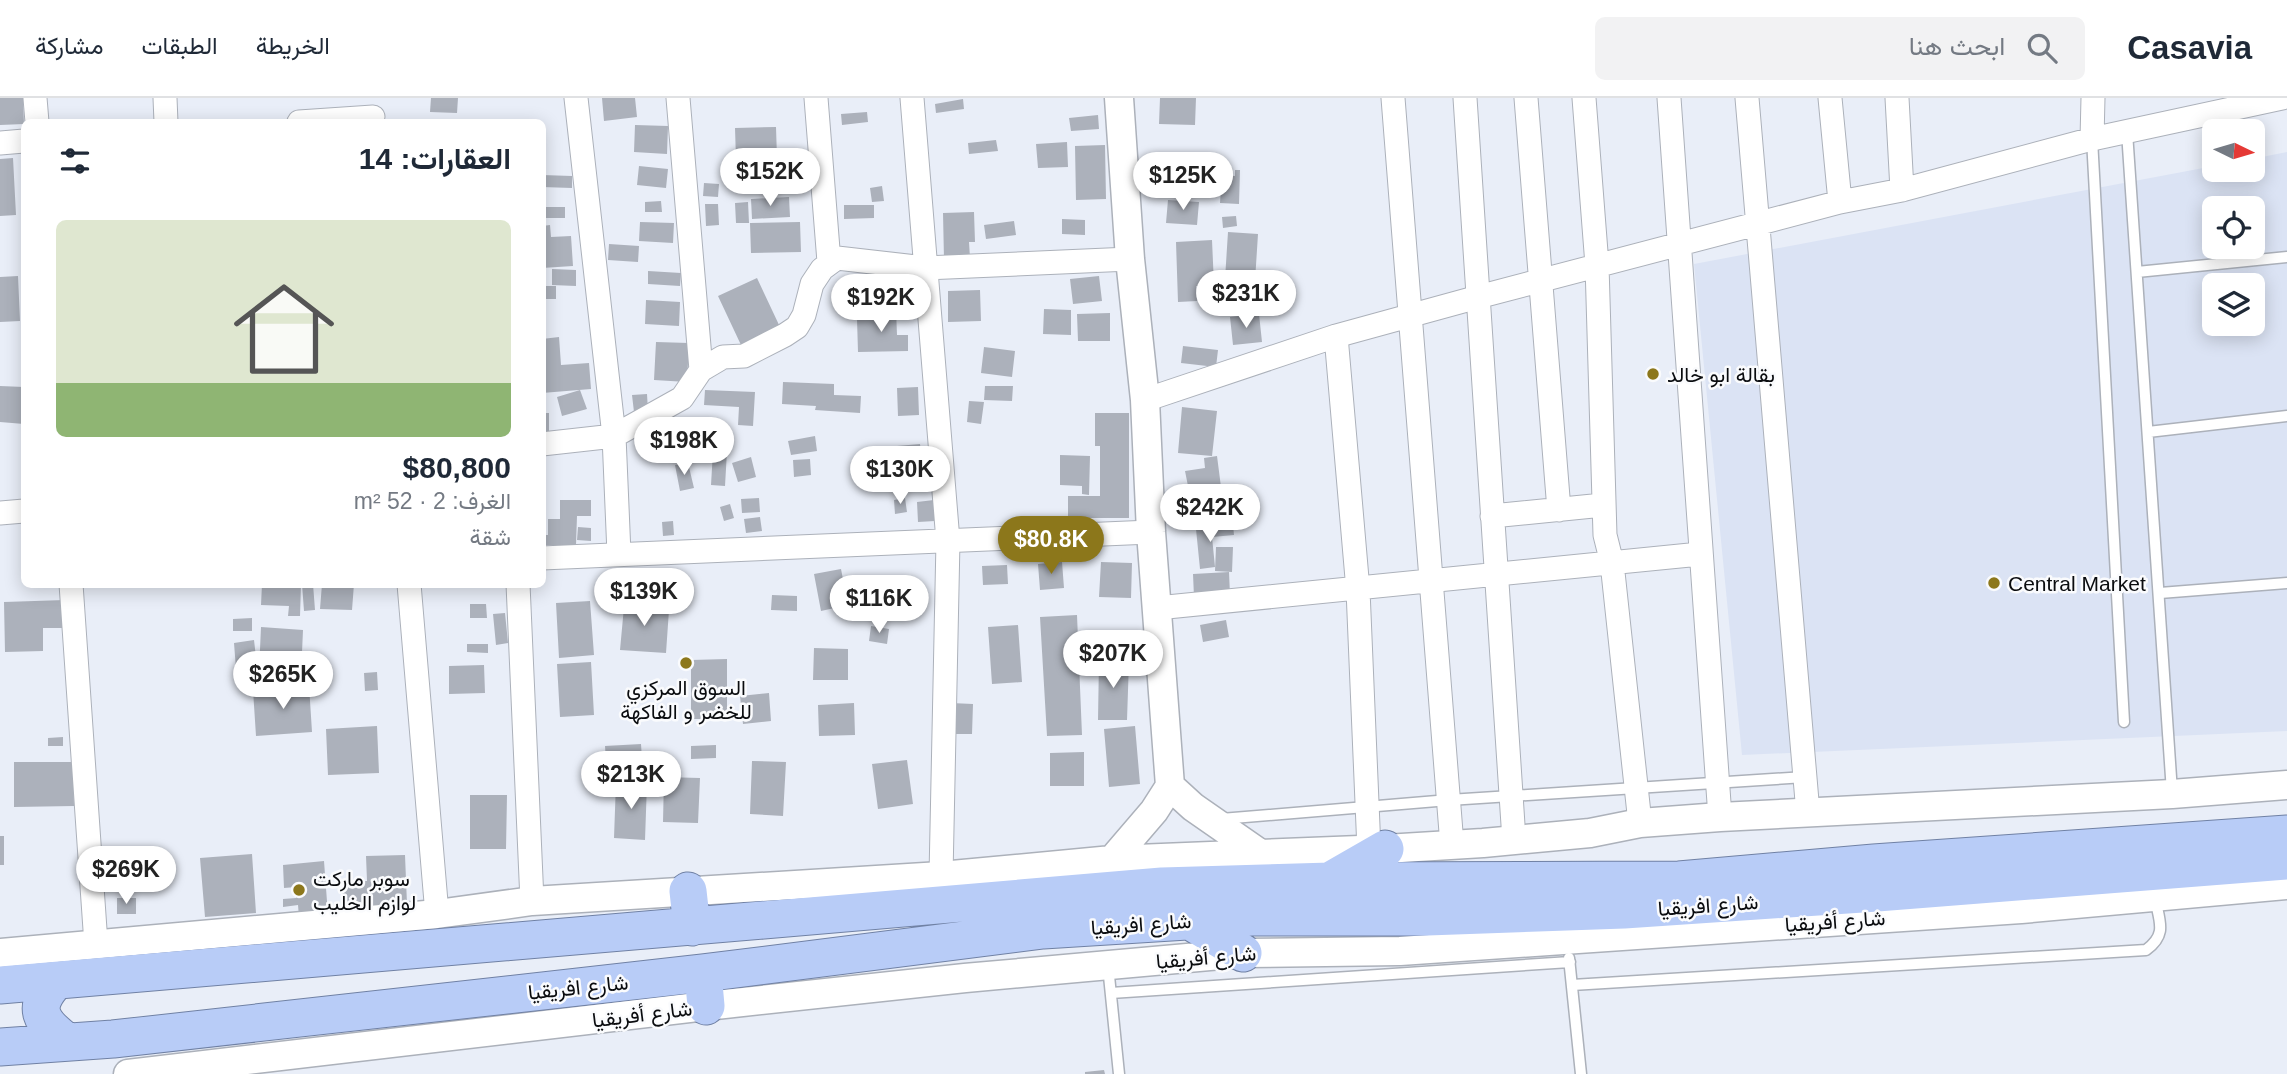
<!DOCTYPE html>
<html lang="ar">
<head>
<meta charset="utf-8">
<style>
  body { margin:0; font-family:Arial,Vazirmatn,sans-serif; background:#f2f2f3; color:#1f2937; direction:rtl; height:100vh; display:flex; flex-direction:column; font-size:26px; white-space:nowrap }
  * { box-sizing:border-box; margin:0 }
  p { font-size:23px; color:#747a83 }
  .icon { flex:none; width:38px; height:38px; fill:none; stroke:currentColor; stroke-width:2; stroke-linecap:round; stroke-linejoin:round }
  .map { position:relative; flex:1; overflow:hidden; direction:ltr }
  .sheet { position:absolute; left:21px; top:21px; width:525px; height:469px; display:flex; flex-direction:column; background:#fff; border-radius:10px; box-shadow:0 4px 18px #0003; direction:rtl }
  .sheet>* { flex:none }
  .needle { width:46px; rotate:95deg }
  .tools { position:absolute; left:2202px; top:21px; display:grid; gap:14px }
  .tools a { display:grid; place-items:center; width:63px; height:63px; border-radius:10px; background:#fff; box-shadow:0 4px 18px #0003; font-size:35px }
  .price { position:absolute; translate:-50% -60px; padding:0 16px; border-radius:24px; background:#fff; color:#222; font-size:23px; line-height:46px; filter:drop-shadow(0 2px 4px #0008) }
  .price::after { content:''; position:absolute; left:50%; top:42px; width:21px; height:16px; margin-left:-10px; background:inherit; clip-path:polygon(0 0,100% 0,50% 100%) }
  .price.active { background:#8c771b; color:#fff }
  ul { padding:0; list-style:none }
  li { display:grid; align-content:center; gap:14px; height:371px; padding:0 35px }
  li+li { border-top:2px solid #e0e1e3 }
  li span { display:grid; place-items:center; height:217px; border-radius:10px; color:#555 }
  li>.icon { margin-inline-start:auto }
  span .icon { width:126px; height:126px; fill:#fffc; stroke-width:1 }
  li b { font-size:30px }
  h2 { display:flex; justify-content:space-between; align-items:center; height:84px; padding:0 35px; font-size:30px }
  header { display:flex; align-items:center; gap:42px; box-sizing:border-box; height:98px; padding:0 35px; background:#fff; border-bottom:2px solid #e0e1e3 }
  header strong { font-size:33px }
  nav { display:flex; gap:38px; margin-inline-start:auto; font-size:24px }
  .search { width:490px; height:63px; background:#f2f2f3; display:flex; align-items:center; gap:18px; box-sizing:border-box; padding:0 24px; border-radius:10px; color:#747a83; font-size:26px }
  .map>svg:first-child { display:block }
</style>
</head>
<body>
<header>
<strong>Casavia</strong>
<div class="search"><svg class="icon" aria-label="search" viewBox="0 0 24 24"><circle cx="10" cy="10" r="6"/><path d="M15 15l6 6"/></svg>ابحث هنا</div>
<nav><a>الخريطة</a><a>الطبقات</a><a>مشاركة</a></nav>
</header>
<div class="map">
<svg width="2287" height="976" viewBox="0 0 2287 976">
  <rect width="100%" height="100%" fill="#e9eef8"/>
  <path fill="#dbe3f4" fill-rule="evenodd" d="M2287,54v579l-545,24 -48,-491 520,-98v4h38v-11zM2214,110h38v39h-38zM2214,187h38v39h-38z"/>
  <path fill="#acb1bb" d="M0,0h23l1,26 -24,1z
    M431,0h27l-1,15 -27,-1z
    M602,0h33l2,19 -33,4z
    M1160,0h36l-1,27 -36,-1z
    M963,1l1,10 -28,4 -1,-9z
    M867,14l1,10 -26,3 -1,-11z
    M1098,17l1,14 -28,2 -2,-13z
    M635,27l33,1 -1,28 -33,-2z
    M776,29l1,31 -41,1 -1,-31z
    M996,42l2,11 -29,3 -1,-11z
    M1067,44l1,25 -30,1 -2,-24z
    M1105,47l1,54 -30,1 -1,-54z
    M13,60l3,57 -16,1v-57z
    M639,68l29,3 -2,19 -29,-3z
    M1235,72h5l-1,34 -19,-1 2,-28 13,1z
    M542,77l30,1v12l-30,-1z
    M704,85l15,1 -1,13 -15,-1z
    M882,88l2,15 -12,1 -2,-14z
    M789,99l1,20 -38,2 -1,-20z
    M1168,102l31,2 -2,23 -31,-2z
    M661,103l1,11h-17v-10z
    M748,104l1,21h-13l-1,-20z
    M705,106h13l1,21 -13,1z
    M844,107h30v13l-30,1z
    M546,109h19v11h-19z
    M974,114l1,30h-6l1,16 -26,1 -1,-46z
    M1236,118l1,10 -14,2 -1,-11z
    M1062,121l23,1v15l-23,-1z
    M1014,123l2,14 -30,4 -2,-14z
    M640,124l34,1 -1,20 -34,-2z
    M800,124l1,30 -50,1 -1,-30z
    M550,127l1,12 20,-1 2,30 -31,2v-42z
    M1228,134l30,2 -3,47 -30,-2z
    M1212,142l2,45 -18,1 1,15 -19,1 -2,-60z
    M609,146l30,2 -1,16 -30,-2z
    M552,171l24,1v16l-24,-1z
    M648,173l33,2 -1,13 -32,-2z
    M18,178l2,45 -20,1v-45z
    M1099,178l3,25 -29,3 -3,-25z
    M757,180l23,49 -39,18 -23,-49z
    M848,182h30v24h-30z
    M542,188h14v13h-14z
    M980,192l1,31 -33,1v-31z
    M646,202l34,2 -1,24 -34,-2z
    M883,211h13l1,26h11v16l-50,1 -1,-33h26z
    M1044,211l27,1v25l-28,-1z
    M1110,215v28h-32l-1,-27z
    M1259,216l3,28 -29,3 -3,-28z
    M559,239l2,28 28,-2 2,26 -49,4v-54z
    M656,244l33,1 -2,39 -33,-2z
    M1183,248l35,4 -2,17 -35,-4z
    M984,249l31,4 -3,26 -31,-4z
    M783,284l51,2v11l27,1 -1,17 -45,-3 1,-4 -34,-2z
    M0,288l24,1v37l-24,-2z
    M985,288h28l-1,15 -28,-1z
    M918,289l1,28 -21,1 -1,-28z
    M580,292l7,19 -25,7 -5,-19z
    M705,292l50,2 -2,34 -15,-1 1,-18 -35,-2z
    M647,296l1,17 -14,1 -2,-17z
    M969,303l15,1 -3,22 -14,-2z
    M1182,309l35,4 -5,45 -34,-3z
    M542,315h7v19h-7z
    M1095,315h34v105h-61v-22h32v-50h-5z
    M815,338l2,15 -26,4 -3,-14z
    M920,346l2,16 -23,3 -2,-17z
    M713,353h14l-2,35 -14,-1z
    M1060,357l30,1 -1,39 -7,-1v-8l-22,-1z
    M1217,358l4,31 -32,4 -4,-20 20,-3 -1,-10z
    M751,359l5,20 -18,5 -6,-19z
    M868,359h8v13h-8z
    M810,361l1,16 -17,2 -1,-17z
    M688,365l6,25 -14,3 -5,-26z
    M759,400l1,14 -18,1 -1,-14z
    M905,400l2,14 -12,2 -1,-14z
    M560,402h31v16h-14l-1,29h-34v-10h6v-16h12z
    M934,402l1,21 -17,1 -1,-20z
    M730,406l4,14 -10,3 -4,-14z
    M760,419l2,14 -16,2 -2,-14z
    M673,423l1,14 -11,1 -1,-14z
    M1233,427l1,10 -22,2 3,30 -15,2 -4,-40z
    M578,429l13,1v13l-14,-1z
    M1216,449h17l-1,25 -17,-1z
    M1062,464l2,26 -24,2 -2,-26z
    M1101,464l31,1 -1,35 -32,-1z
    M1007,467l1,19 -25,1 -1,-19z
    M841,471l7,36 -27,6 -7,-37z
    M1229,474l1,23 -36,2 -1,-23z
    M262,486h39l-1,32h-12l1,-10 -28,-1z
    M302,486h11l2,26 -11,1z
    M322,486h32l-2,26 -32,-1z
    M772,497l25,1v15l-26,-1z
    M625,498l12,1 -1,10 33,3 -3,43 -46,-3z
    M65,502l1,28h-23v23l-38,1 -1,-50z
    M590,503l4,54 -35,3 -3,-55z
    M470,506h16l1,14h-17z
    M505,515l3,30 -12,2 -3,-31z
    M1077,517l5,120 -35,1 -7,-119z
    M252,520v13h-19v-12z
    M1226,522l3,17 -26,5 -3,-17z
    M1018,527l4,57 -30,2 -4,-57z
    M871,528l18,3 -2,15 -18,-3z
    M261,529l42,3 -2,45 -42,-3z
    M254,542l3,26 -21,3 -2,-26z
    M467,546h21v9l-21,-1z
    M814,550l34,1v31h-35z
    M727,561v60h-36v-59z
    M1099,562l30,1 -2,59h-29z
    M591,564l3,53 -34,2 -3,-53z
    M484,567l1,28 -36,1v-28z
    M377,574l1,18 -13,1 -1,-18z
    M309,587l3,47 -56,4 -3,-46z
    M769,595l2,28 -28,3 -3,-28z
    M854,605l1,32 -36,1 -1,-31z
    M951,605l22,1 -1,30h-22z
    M377,628l2,47 -51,2 -2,-46z
    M1135,628l5,58 -31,3 -5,-58z
    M63,639v9h-15v-8z
    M641,646l2,30 -36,3 -2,-31z
    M716,647v13l-25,1v-13z
    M1084,654v34h-34v-33z
    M907,662l6,44 -35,5 -6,-45z
    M752,663l34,1 -3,54 -33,-2z
    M14,664h59l1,44 -60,1z
    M664,679l36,1 -2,45 -35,-1z
    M616,684l31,1 -2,57 -31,-2z
    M470,697h37l-1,54h-36z
    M0,738h4v29h-4z
    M252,756l4,59 -51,4 -5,-59z
    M405,757l2,49 -64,2 -1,-24 25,-1 -1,-25z
    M324,763l4,54 -29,2 -1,-12 -15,2v-8l13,-1v-11l-12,1 -1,-23z
    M117,800h19v16h-19z
    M1104,972l1,4h-20v-2z"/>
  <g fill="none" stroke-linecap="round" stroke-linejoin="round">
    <g stroke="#acb1ba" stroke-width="13">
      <path id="service" d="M2127,34l45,660
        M2092,41l32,583
        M2137,174l150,-15
        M2148,334l139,-16
        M2160,495l127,-10
        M1221,721l228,-19 356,-23
        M1569,860l12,116
        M1108,868l11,108
        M1572,887l574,-35c22,-16 13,-29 9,-52
        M1111,895l459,-31"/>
    </g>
    <g stroke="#acb1ba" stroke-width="25">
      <path id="minor" d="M35,0l2,24
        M165,0l1,24
        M576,0l38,338 5,118
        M678,0l23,272
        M816,0l13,164
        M912,0l36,443 -7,335
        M1393,0l59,747
        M1465,0l49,742
        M1526,0l33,412
        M1584,0l13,167 8,270 7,28 28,260
        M1669,0l51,719
        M1747,0l61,715
        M1830,0l10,104
        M1897,0l5,92
        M299,24l74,-5
        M2092,41l1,-41
        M0,45l24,-2
        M1336,238l22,254 11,260
        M1145,302l191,-64 142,-39 362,-95 62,-12 190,-51 190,-41
        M542,346l72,-8 68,-38 19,-28 22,-13 21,-1 41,-21 12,-8 7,-12 8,-31 10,-15 15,-11 88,10 205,-9
        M0,415l24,-2
        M1492,418l111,-11
        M542,460l609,-26
        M71,486l25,360
        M409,486l28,330
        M518,486l14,317
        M1157,510l543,-54"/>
    </g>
    <g stroke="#acb1ba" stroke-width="31">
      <path id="tertiary" d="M1170,688l23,21 69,48
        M1112,762l42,-49 16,-25 -19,-254 -6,-132 -15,-141 -11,-161
        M0,855l437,-39 95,-13 409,-25 171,-16 273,-11 98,-6 107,-10 50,-10 80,-6 452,-23 115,-9
        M128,976l578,-68 259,-28 278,-25 157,-2 621,-42 266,-24"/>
    </g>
    <g stroke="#7081a4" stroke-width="39">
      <path id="trunk" d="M1331,782l54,-31
        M688,793l4,36
        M1190,823l53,32
        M703,875l3,33
        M56,883c-26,27 -15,41 11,61
        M0,887l1162,-99 169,-5 348,-1 195,-17 413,-29
        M0,949l113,-8 590,-66 340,-43 208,-13h176l197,-7 253,-17 410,-32"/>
    </g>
    <use href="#service" stroke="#fff" stroke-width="10"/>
    <use href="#minor" stroke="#fff" stroke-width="23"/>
    <use href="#tertiary" stroke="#fff" stroke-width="28"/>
    <use href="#trunk" stroke="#b8ccf7" stroke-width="37"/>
  </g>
  <g fill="#8c771b" stroke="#fafbfd" stroke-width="2.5">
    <circle cx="1653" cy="276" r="7"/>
    <circle cx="1994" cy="485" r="7"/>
    <circle cx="686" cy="565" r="7"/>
    <circle cx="299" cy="792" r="7"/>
  </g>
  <g text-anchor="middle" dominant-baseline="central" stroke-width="5" stroke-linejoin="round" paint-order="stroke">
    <g font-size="21" fill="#0a0c0f" stroke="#fafbfd" text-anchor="start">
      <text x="1667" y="276">بقالة ابو خالد</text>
      <text x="2008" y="485">Central Market</text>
      <text x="686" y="589" text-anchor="middle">السوق المركزي<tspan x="686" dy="24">للخضر و الفاكهة</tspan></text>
      <text x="313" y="780">سوبر ماركت<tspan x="313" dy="24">لوازم الخليب</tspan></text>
    </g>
    <g font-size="21" fill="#0a0c0f" stroke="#fafbfd">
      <text transform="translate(1708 807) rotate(-4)">شارع افريقيا</text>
      <text transform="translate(1835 823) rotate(-4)">شارع أفريقيا</text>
      <text transform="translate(1141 826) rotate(-4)">شارع افريقيا</text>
      <text transform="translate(1206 859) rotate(-5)">شارع أفريقيا</text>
      <text transform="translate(578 889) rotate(-6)">شارع افريقيا</text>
      <text transform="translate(642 916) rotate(-7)">شارع أفريقيا</text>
    </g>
  </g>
</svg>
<div class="tools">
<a><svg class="needle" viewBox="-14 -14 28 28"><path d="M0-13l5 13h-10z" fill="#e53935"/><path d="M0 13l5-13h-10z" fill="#747a83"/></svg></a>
<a><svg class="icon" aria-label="locate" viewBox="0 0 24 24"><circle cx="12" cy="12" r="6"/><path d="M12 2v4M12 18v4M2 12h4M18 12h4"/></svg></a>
<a><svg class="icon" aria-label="layers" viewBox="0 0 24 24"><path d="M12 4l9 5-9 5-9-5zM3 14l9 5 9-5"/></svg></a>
</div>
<b class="price" style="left:770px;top:110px">$152K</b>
<b class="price" style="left:1183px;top:114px">$125K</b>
<b class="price" style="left:1246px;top:232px">$231K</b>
<b class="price" style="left:881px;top:236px">$192K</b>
<b class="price" style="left:684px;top:379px">$198K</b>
<b class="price" style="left:900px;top:408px">$130K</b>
<b class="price" style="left:1210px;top:446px">$242K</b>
<b class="price active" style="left:1051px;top:478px">$80.8K</b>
<b class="price" style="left:644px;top:530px">$139K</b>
<b class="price" style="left:879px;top:537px">$116K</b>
<b class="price" style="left:1113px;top:592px">$207K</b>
<b class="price" style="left:283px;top:613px">$265K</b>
<b class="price" style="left:631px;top:713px">$213K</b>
<b class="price" style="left:126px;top:808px">$269K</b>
<section class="sheet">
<h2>العقارات: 14<svg class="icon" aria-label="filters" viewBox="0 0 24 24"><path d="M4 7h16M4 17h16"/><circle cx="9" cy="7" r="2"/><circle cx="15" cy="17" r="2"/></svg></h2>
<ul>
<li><span style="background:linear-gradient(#dfe7d0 75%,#8fb573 0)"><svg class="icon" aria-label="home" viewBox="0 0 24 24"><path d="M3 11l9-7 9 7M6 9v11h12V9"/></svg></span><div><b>$80,800</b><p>الغرف: 2 · 52 m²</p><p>شقة</p></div></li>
</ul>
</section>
</div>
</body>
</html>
